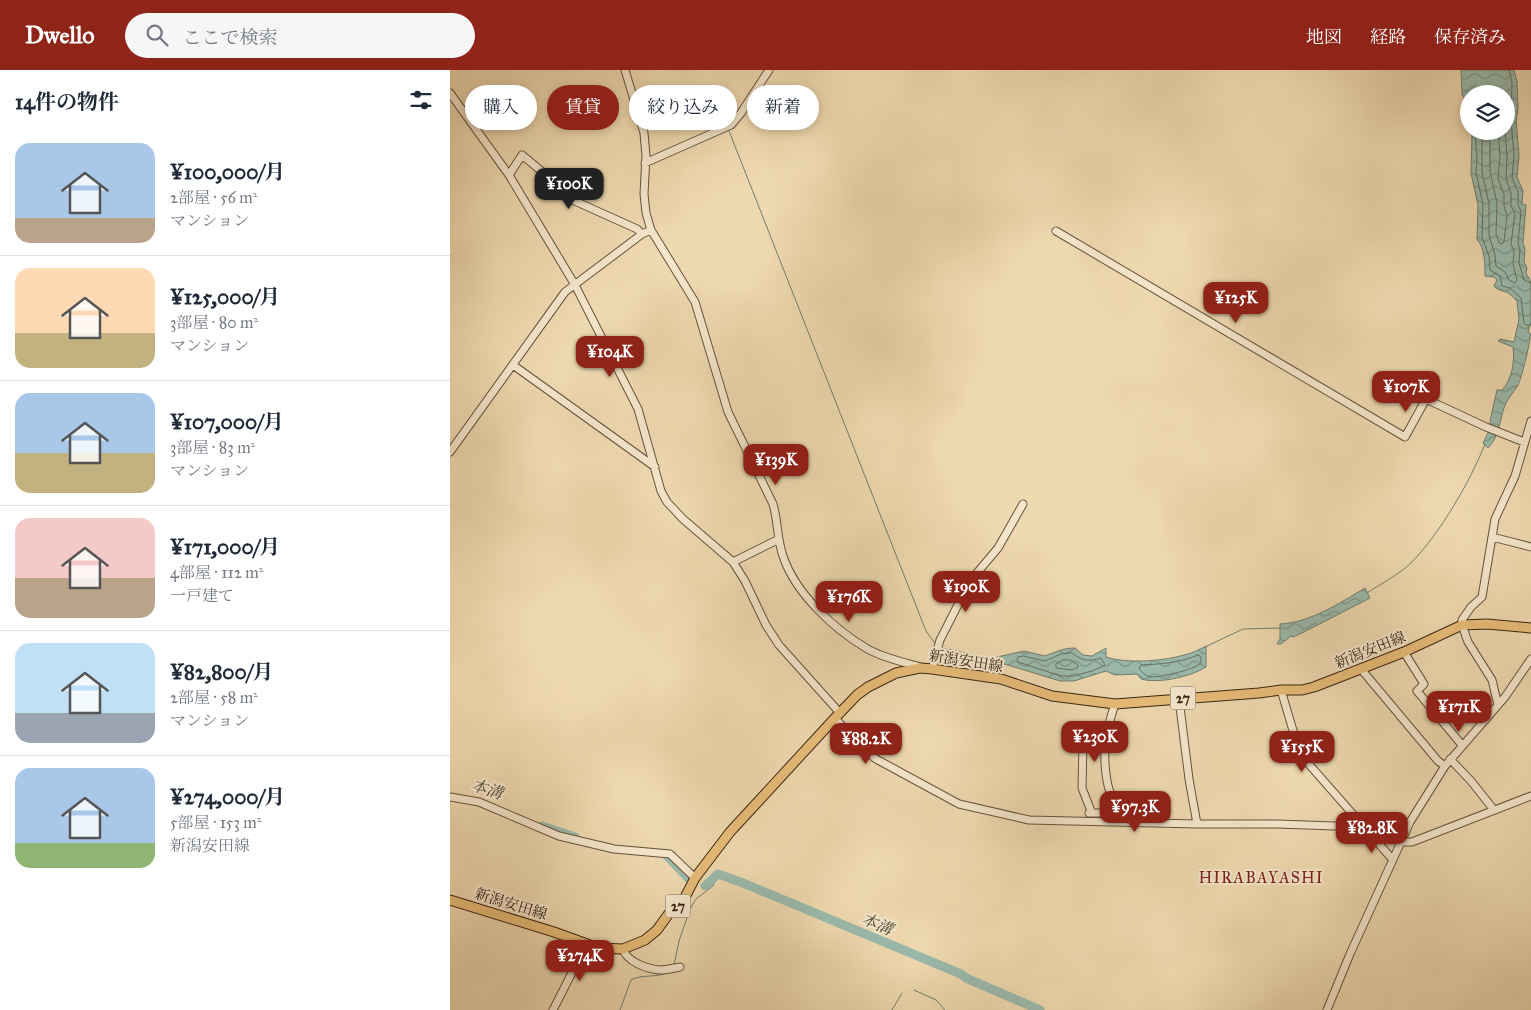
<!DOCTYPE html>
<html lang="ja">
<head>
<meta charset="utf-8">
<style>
  body { margin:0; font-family:"IM FELL Great Primer","Noto Serif JP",serif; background:#f6f6f7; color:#1f2937; height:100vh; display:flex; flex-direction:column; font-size:19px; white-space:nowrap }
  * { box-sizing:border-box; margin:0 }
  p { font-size:16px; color:#747a83 }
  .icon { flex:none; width:28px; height:28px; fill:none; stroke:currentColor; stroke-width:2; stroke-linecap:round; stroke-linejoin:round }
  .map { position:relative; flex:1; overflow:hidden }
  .panel { display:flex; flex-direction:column; background:#fff; width:450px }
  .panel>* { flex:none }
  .top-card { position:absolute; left:15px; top:15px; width:475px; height:45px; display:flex; gap:10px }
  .controls { position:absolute; left:1010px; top:15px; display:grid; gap:10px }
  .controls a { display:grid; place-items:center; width:55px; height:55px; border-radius:50%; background:#fff; box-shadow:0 2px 8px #0003; font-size:25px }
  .price { position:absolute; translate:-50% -42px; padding:0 11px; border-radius:10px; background:#8f2418; color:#fff; font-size:16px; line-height:32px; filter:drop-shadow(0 1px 2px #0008) }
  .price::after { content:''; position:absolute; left:50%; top:30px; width:15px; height:11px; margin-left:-8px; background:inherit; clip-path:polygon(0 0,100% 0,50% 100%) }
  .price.on { background:#222; color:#fff }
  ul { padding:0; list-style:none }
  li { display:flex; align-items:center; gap:15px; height:125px; padding:0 15px }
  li+li { border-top:1px solid #e0e1e3 }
  li span { display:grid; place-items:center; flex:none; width:140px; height:100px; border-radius:15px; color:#555 }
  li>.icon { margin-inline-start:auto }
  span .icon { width:60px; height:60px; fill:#fffc; stroke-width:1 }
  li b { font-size:21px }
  h2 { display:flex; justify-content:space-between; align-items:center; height:60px; padding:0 15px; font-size:21px }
  .chip { padding:0 18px; border-radius:22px; background:#fff; box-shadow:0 2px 8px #0003; font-size:18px; line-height:45px }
  .chip.on { background:#8f2418; color:#fff }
  header { display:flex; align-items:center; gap:30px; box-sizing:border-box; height:70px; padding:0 25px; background:#8f2418; color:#fff }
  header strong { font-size:24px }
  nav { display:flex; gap:28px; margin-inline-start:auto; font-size:18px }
  .search { width:350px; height:45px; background:#f6f6f7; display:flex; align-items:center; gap:12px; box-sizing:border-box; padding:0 18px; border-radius:28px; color:#747a83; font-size:19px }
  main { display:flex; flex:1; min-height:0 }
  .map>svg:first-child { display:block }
</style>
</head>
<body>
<header>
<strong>Dwello</strong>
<div class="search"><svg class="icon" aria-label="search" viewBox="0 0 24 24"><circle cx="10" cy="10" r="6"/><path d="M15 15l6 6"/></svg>ここで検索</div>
<nav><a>地図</a><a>経路</a><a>保存済み</a></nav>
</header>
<main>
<section class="panel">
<h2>14件の物件<svg class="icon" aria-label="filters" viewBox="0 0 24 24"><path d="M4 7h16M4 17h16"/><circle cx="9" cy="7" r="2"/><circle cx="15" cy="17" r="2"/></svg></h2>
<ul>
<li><span style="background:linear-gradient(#a9c7e8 75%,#b9a48a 0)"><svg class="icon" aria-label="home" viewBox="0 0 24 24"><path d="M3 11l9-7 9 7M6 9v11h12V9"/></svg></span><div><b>¥100,000/月</b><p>2部屋 · 56 m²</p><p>マンション</p></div></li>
<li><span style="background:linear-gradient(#ffd9b3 65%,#c2b280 0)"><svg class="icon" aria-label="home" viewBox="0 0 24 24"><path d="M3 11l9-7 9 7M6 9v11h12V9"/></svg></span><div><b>¥125,000/月</b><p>3部屋 · 80 m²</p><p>マンション</p></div></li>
<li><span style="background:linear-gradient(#a9c7e8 60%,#c2b280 0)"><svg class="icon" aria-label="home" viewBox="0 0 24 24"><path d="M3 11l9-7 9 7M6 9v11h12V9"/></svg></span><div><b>¥107,000/月</b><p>3部屋 · 83 m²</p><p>マンション</p></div></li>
<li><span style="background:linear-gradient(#f6c9c9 60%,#b9a48a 0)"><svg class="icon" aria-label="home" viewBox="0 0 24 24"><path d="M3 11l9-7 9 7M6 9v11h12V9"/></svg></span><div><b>¥171,000/月</b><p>4部屋 · 112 m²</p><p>一戸建て</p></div></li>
<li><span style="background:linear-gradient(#bfe0f5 70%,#9aa5b1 0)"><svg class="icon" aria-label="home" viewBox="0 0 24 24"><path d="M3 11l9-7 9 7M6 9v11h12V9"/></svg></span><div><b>¥82,800/月</b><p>2部屋 · 58 m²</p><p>マンション</p></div></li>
<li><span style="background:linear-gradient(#a9c7e8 75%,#8fb573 0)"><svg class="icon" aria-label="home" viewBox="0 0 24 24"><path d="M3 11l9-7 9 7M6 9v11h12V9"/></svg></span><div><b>¥274,000/月</b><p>5部屋 · 153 m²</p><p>新潟安田線</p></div></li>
</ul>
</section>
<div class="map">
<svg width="1081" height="940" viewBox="0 0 1081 940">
  <defs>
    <pattern id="water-waves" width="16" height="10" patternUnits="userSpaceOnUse" patternTransform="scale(1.25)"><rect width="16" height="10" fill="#9abaac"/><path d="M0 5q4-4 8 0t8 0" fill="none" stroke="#7e978b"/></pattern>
  </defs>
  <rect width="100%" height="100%" fill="#efd9b0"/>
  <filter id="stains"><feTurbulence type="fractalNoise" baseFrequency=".004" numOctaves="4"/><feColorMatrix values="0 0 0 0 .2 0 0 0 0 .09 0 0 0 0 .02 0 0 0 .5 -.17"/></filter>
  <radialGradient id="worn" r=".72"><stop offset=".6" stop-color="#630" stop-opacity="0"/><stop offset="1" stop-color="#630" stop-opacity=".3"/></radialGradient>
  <path fill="url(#water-waves)" stroke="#727e6f" d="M1011,0h53l3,11 1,28 -2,11 3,35 -2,22 6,14 -1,13 4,1 -3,38 2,6 -1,13 3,6 -1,5 4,7 1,7v35l-3,10 3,2 -1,2c1,4 -9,44 -12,49 -4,7 -10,13 -13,20 -5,13 -6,33 -17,43l-5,-5 8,-16 -1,-6 7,-31h5c10,-10 13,-29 11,-43l-15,-6 2,-2 14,3 5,-23 -2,-18c-3,-3 -6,-6 -9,-8 -5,-3 -10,-2 -14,-7l3,-6 -3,-3 -9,-1c0,-12 0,-27 -8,-37l1,-34 -7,-32 1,-38 -3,-4h37v-37h-37v36l-3,-11 1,-15 -5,-10z
    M915,518l5,10 -66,34 -11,5 -2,-1 -10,8h-4l3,-5v-15c29,-1 60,-21 85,-36z
    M756,576v21c-16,10 -48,17 -65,12l-4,-5 -22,1 -9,-4 -32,10h-14l-59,-18 -5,-3 1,-3 27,-6 21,5c11,-4 18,-8 30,-8l8,7 9,1 14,-8v9c20,7 58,4 78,-2 8,-2 15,-5 22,-9z"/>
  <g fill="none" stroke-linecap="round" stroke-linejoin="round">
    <path stroke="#687060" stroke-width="1" d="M1059,0l3,12 -1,38 3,35 -2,23 6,14v13l3,6 -3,32 2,7 -1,13 5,17 7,3
      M1025,61l2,27 -1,15 7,31 -1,33 7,19 1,14 10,6 2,10 8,2 11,10 3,25 2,2h5
      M1032,61v41l7,32v31l6,20 1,11 9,6 4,8 6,3 2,-3 -4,-16 1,-13 -3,-7 4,-31 -4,-7v-13l-5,-14 1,-24 -2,-24
      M1040,61v41l7,31 -1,31 3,9 2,1 3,-2 3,-26 -3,-10v-12l-6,-15 2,-24 -2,-24
      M622,583c11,8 15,9 29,5l4,7 -13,6 -19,5h-12l-43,-14 -1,-2 1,-3 5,-1 22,5 16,-7z
      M748,585l3,2v6c-8,7 -39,14 -50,14 -6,-1 -8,-4 -12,-9l2,-3c20,-1 38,-2 57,-10z
      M613,590h7l7,4 1,3 -6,3 -16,-2v-4z"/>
    <path stroke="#727e6f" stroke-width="1" d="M279,61l197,500 10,14
      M917,523c15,-10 33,-19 45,-31 28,-29 58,-80 73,-118
      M755,577l38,-18 37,-1
      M492,578l54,12
      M224,895l5,-24 11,-32 6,-10 17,-13 5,-12
      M464,920l22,10 9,10
      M170,940l11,-30c11,-6 24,-2 36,-7
      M442,940l10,-17"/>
    <path stroke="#9abaac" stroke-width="9" d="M92,756l33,11
      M216,785l23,24
      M255,816l13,-12 25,9 218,91 5,4 74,32"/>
    <g stroke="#65523b" stroke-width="9">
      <path id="minor" d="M175,0l19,63 2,23 -2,38 2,19 5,17 44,72 33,110 45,92c5,17 4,35 10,52 12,37 51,73 83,92 14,9 37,14 54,19
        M0,23l59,82 66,110 63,124 23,82 6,11 16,17 50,43 12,19 21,44 13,20 61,68
        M195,93l86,-38 10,-12 28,-43
        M59,105l13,-20 23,19 8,14 4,5 80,36 5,5
        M606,161l349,206 21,-38 60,28 38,15
        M63,295l142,102
        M0,382l115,-160 77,-58 9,-4
        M1042,467l39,10
        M283,492l46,-23
        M954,582l20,32 -7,7 45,54
        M482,599l8,-29 25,-49 11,-17 22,-26 25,-44
        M911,599l77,92 7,5
        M831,620l19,64 93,106
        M729,629l10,80 8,45
        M665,634c-9,26 -13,49 -8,77 2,12 8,23 11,34
        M1048,635l-6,-25 -24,-38 -6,-17v-5l9,-13 11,-10 13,-78 20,-43 16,-55
        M385,648l27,30 14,11 83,45 70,16 168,4h80l86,3
        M656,669l-23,3 -1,46 9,23 -2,2h29
        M1000,689l21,22 23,29
        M0,727l29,5 80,34 55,13 56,5 25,24
        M951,772h11l119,-46
        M173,879c4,13 24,20 37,21 7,0 14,-2 20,-3
        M103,940l34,-67
        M877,940l23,-56 60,-132 35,-56 60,-69 26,-38"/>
    </g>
    <g stroke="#372514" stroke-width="11">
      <path id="major" d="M0,830l104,32 44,16 25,1 22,-9 12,-10 13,-18 12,-9 13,-25 35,-46 105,-114 22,-23 11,-8 28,-14 24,-5 12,1 69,10 51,17 63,8 144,-11 22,-3h21l12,-3 90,-35 58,-27 25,-1 44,4"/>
    </g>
    <use href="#minor" stroke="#f5e6cc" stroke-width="7"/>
    <use href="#major" stroke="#e8bc78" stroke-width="9"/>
  </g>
  <g text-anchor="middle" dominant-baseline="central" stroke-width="4" stroke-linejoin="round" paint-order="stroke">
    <g fill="#f5e6cc" stroke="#705f4b" stroke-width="1">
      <rect x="720.5" y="616.5" width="25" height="23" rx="4"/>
      <rect x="215.5" y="824.5" width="25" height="23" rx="4"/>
    </g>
    <g font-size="14" font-weight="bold" fill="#372514">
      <text x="733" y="628">27</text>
      <text x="228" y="836">27</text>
    </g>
    <g font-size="15" fill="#372514" stroke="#f5e6cc">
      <text transform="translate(920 580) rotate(-22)">新潟安田線</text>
      <text transform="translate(516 591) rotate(9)">新潟安田線</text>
      <text transform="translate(61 834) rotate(17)">新潟安田線</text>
    </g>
    <g font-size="16" font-style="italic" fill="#504a3a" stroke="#f5e6cc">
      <text transform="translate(37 719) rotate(18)">本溝</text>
      <text transform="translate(427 854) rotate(23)">本溝</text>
    </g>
    <g font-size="16" letter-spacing="1" fill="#7a1f14" stroke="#f5e6cc">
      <text x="811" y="807">HIRABAYASHI</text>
    </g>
  </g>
  <rect width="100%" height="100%" filter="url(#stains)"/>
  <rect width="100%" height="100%" fill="url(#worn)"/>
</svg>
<div class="controls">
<a><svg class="icon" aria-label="layers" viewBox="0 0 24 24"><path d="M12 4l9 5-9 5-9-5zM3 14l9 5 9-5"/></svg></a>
</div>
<b class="price on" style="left:119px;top:140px">¥100K</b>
<b class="price" style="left:786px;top:254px">¥125K</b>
<b class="price" style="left:160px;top:308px">¥104K</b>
<b class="price" style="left:956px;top:343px">¥107K</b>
<b class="price" style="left:326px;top:416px">¥139K</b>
<b class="price" style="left:516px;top:543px">¥190K</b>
<b class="price" style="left:399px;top:553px">¥176K</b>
<b class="price" style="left:1009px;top:663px">¥171K</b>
<b class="price" style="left:645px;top:693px">¥230K</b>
<b class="price" style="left:416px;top:695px">¥88.2K</b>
<b class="price" style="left:852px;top:703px">¥155K</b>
<b class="price" style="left:685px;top:763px">¥97.3K</b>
<b class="price" style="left:922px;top:784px">¥82.8K</b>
<b class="price" style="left:130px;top:912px">¥274K</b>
<div class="top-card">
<a class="chip">購入</a>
<a class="chip on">賃貸</a>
<a class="chip">絞り込み</a>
<a class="chip">新着</a>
</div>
</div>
</main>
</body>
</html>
